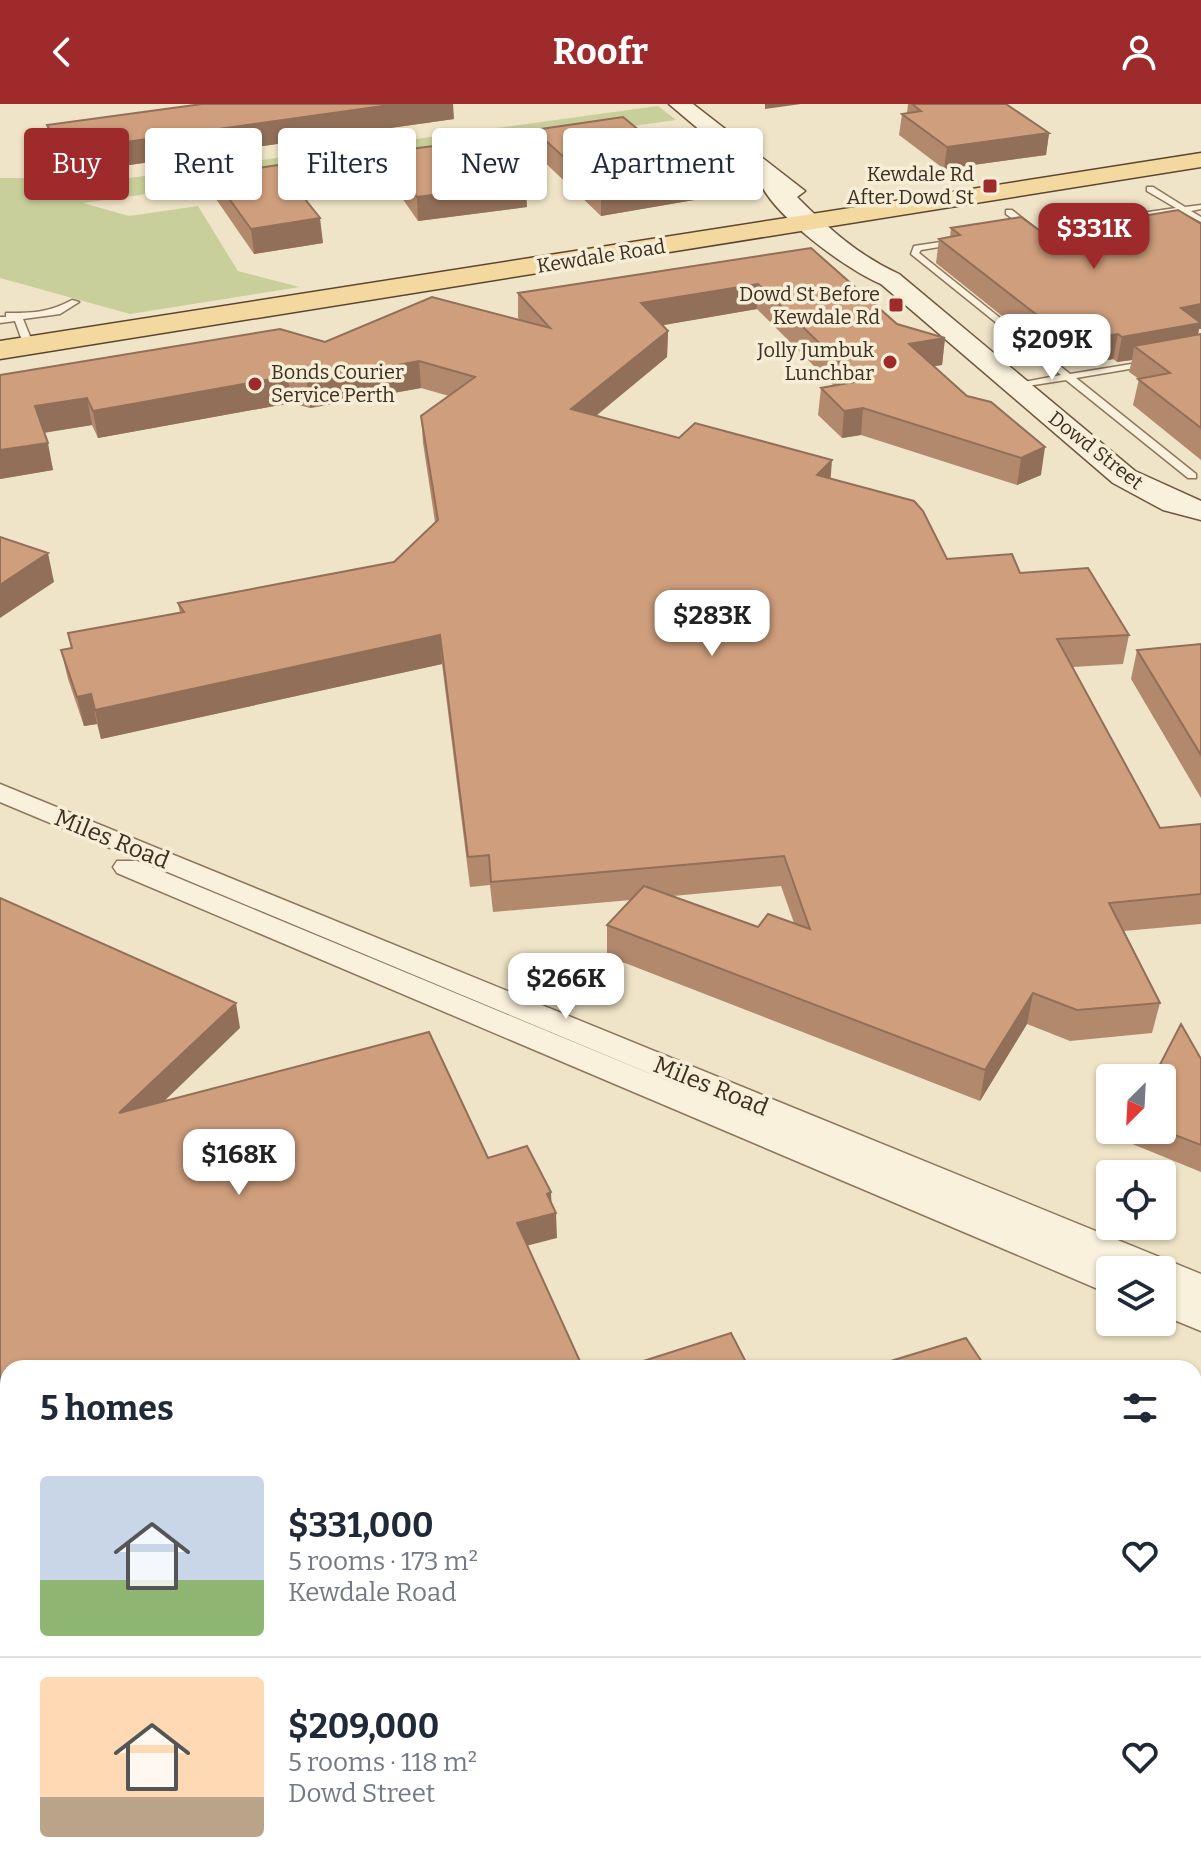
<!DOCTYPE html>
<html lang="en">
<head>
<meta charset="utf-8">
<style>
  body { margin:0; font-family:Bitter,serif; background:#f6f6f7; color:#1f2937; height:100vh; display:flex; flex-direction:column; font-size:30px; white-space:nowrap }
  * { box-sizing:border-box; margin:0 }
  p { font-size:26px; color:#747a83 }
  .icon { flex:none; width:44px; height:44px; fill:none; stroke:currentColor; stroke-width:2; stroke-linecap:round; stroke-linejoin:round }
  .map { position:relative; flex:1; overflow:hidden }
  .side { position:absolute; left:0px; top:1256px; width:1202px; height:512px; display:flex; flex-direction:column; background:#fff; border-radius:24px 24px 0 0; box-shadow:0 2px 6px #0004 }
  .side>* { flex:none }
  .top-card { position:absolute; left:24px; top:24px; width:800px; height:72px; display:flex; gap:16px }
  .needle { width:52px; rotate:204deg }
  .buttons { position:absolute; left:1096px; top:960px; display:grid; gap:16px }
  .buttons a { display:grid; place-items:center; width:80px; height:80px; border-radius:8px; background:#fff; box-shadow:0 2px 6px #0004; font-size:40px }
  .price { position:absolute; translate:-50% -68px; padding:0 18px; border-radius:16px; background:#fff; color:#222; font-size:26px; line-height:52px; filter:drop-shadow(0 2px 4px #0008) }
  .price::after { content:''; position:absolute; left:50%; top:48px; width:24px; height:18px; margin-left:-12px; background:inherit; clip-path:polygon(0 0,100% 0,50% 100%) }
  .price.on { background:#9e2a2b; color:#fff }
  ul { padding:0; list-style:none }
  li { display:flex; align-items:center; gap:24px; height:200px; padding:0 40px }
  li+li { border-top:2px solid #e0e1e3 }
  li span { display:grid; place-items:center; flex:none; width:224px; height:160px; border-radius:8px; color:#555 }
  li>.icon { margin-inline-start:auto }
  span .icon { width:96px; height:96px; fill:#fffc; stroke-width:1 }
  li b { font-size:34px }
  h2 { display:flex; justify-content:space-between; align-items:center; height:96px; padding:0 40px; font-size:34px }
  .chip { padding:0 28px; border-radius:8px; background:#fff; box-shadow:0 2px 6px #0004; font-size:28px; line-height:72px }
  .chip.on { background:#9e2a2b; color:#fff }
  header { display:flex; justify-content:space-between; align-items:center; height:104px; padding:0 40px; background:#9e2a2b; color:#fff; font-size:36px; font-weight:700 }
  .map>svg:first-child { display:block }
</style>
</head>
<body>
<header><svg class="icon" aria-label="back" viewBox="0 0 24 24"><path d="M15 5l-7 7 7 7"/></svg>Roofr<svg class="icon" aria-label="person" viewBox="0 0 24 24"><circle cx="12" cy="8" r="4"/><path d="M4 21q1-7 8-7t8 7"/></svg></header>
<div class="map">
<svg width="1201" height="1768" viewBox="0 0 1201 1768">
  <rect width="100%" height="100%" fill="#f0e4c8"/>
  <path fill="#c9cf9b" d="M658,2l18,14 -593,83 46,13 69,-10 40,65 62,16 -170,27 -130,-36v-100h129z"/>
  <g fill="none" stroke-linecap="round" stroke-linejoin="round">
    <g stroke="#8d765c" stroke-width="3">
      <path id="lane" d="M1147,83h6l32,20 16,-2v4l-10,2 10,6v5l-19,-10 -74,10 -25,8 -4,-2 28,-10 69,-10 -29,-17z
        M1006,106h6l23,18 -7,2 -22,-16z
        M954,136l4,2 -1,2 -36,6 -2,3 151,121 80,-13 2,2 -5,3 -71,12 120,96v4h-8l-122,-98 -52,8v-4l47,-9 -150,-121 3,-8z
        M72,196l7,2 -19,12 -37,5 11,27 -2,2 -8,-2 -9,-25 -15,2v-6h6v-4c25,0 42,0 66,-13z"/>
    </g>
    <g stroke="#8d765c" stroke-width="3">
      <path id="street" d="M0,680l1201,490v57l-39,-16v-45h-52v23l-12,-4 -981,-416 -4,-6 4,-6h20l550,228 -687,-287z"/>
    </g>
    <g stroke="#6f573f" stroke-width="3">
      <path id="secondary" d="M669,0h24l112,87 -8,6c31,31 62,59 102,77l236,197 66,30v19l-38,-10 -50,-27 -232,-199c-34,-14 -109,-69 -122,-104z"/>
    </g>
    <g stroke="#5b4430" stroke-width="3">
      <path id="primary" d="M1201,49v14l-1201,192v-18z"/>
    </g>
    <use href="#lane" fill="#faf1dc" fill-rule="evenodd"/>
    <use href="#street" fill="#faf1dc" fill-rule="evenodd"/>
    <use href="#secondary" fill="#faf1dc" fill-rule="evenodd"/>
    <use href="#primary" fill="#f3d9a0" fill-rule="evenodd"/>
  </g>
  <path fill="#b2896c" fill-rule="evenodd" d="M908,0h98l43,29 -3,22 -102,14 -45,-34 3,-21 5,-1z
    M454,15l-388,55 -15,-26 -4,-23z
    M534,26l160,70 -93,16 -66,-63z
    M385,48l142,55 -109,14 -32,-46z
    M212,71l111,68 -69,11 -38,-55z
    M1201,120v105h-2l-1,6 3,-1v126l-68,-55 6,-26 -10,-7 3,-12 -15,2 -4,-3 -26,5 -19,-16 -21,4 -111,-89 3,-24 11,-2 1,-9 92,5z
    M811,144l86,76 48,14 -3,27 -8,1 107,109 -24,10 -156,-50 -19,3 -24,-23 3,-27 13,-2 -77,-77 -95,16 6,6 -1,26 -71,59 234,63 117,80 73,14 109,62 -6,29 -50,3 87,161 41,-4v100l-77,7 36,72 -8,30 -82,8 -43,-17 -47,77 -373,-145v-31l24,-25 -138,12 -3,-27 -20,2 -28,-223 -341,75 -4,-15 -13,2 -16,-47 -7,-29 11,-2 108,-35 -2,-10 216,-41 41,-40 -12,-79 -2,-27 28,-20 -28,-8 -111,20 -19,-5 -193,35 -6,-13 -48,8 9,37 -53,9v-104l325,-33 195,-22 -2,-2v-25zM781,782l13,37 -36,4 -85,-31z
    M1201,540v154l-70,-119 6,-29z
    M1201,955v113l-76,-31 3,-11h34z"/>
  <path fill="#916f58" d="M397,0h56l1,15 -388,55 -4,-23z
    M765,0h36l-36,5z
    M1049,29l-3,22 -102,14 3,-22z
    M695,72l-1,24 -93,16v-25z
    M526,79l1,24 -109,14 -1,-24z
    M320,114l3,25 -69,11 -3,-25z
    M758,180l-1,25 -116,20v-26z
    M1201,200v25h-2l-4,19 -61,-2 -2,14 -15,2 5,-25 59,-29z
    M1072,219l-4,25 -21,4 4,-26z
    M668,227l-1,26 -96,79v-27z
    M1118,230l-5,25 -26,5 5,-26z
    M945,234l-3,27 -36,5 3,-26z
    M419,257l2,27 -111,20 -3,-26z
    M288,272l3,27 -193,35 -5,-27z
    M87,294l5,27 -51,8 -6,-27z
    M863,304l-2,27 -19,3 2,-27z
    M48,339l5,27 -53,9v-29z
    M1045,343l-4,28 -24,10 4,-27z
    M832,356l-2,27 -13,-12z
    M48,449l6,29 -54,36v-33z
    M440,531l2,29 -341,75 -6,-29z
    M91,590l6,30 -13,2 -7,-29z
    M1033,889l-6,31 -47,77 5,-31z
    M236,899l4,25 -114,110 -7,-25z
    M551,1088l1,22 4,-1 1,25 -39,10 -1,-25 30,-29z
    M8,1595v26l-8,3v-26z
    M178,1760h22l3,8h-47z"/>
  <path fill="#cf9f7d" stroke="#916f58" stroke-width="2" d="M202,0h195l-335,47 -15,-26z
    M912,0h94l43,29 -102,14 -45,-33 19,-3z
    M623,13l72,59 -94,15 -67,-61z
    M490,35l36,44 -109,14 -32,-45z
    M278,61l42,53 -69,11 -39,-54z
    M1178,106l23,14v80l-20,4 20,15 -79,14 -4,-3 -26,4 -20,-15 -21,3 -112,-87 21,-4 -9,-7 70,-11 22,16z
    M811,144l86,76 48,14 -36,6 58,52 24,6 54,45 -24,11 -158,-50 -19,3 -23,-23 38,-7 -101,-97 -117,19 27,28 -97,78 108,29 16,-15 137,37 -15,15 97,26 9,10 24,48 65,-5 8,19 68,-5 41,67 -72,4 103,189 41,-4v70l-92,9 51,100 -83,7 -44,-17 -48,77 -378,-145 37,-39 114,41 10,-13 42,15 -26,-73 -293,26 -2,-27 -21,2 -28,-222 -345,75 -4,-16 -14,3 -16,-47 11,-2 -4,-15 116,-21 -6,-9 216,-41 44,-42 -17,-104 54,-39 -56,-16 -112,21 -19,-6 -195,35 -6,-13 -52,8 13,37 -48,7v-75l280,-46 45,13 107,-45 118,31 -32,-35z
    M1201,230v94l-63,-49 32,-6 -36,-27z
    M0,433l48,16 -48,32z
    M1201,540v111l-64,-105z
    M0,794l236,105 -117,110 310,-81 59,126 39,-12 24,46 -4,2 9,19 -39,10 66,145h-575v331l-8,3z
    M1181,920l20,35v86l-39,-15v-52h-9z
    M731,1229l18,35h-109l-3,-5z
    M966,1234l20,30h-118z
    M154,1760h24l-22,8z
    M199,1760h466l4,8h-468z"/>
  <g fill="#9e2a2b" stroke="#f7eed8" stroke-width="3">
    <rect x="982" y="74" width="16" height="16" rx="4"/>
    <rect x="888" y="193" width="16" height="16" rx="4"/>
    <circle cx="890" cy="258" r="8"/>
    <circle cx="255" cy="280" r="8"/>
  </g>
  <g text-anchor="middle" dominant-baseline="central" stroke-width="7" stroke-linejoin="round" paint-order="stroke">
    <g font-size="20" fill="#3d2e20" stroke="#f7eed8" text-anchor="end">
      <text x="974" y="70">Kewdale Rd<tspan x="974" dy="23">After Dowd St</tspan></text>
      <text x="880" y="190">Dowd St Before<tspan x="880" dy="23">Kewdale Rd</tspan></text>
      <text x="874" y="246">Jolly Jumbuk<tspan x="874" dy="23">Lunchbar</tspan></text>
      <text x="271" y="268" text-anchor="start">Bonds Courier<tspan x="271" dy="23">Service Perth</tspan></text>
    </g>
    <g font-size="20" fill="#3d2e20" stroke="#f7eed8">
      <text transform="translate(601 152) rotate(-9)">Kewdale Road</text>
      <text transform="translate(1096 346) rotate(38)">Dowd Street</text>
    </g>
    <g font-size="24" fill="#3d2e20" stroke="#f7eed8">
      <text transform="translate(112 735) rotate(22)">Miles Road</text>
      <text transform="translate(711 982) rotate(22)">Miles Road</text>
    </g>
  </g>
</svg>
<div class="buttons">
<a><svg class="needle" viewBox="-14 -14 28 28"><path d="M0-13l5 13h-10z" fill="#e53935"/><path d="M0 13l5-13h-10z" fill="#747a83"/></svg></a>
<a><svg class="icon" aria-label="locate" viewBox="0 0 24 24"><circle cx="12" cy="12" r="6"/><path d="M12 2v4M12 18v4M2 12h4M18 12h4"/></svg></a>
<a><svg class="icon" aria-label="layers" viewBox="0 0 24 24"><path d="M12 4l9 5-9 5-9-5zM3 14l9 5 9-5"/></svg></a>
</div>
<b class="price on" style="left:1094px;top:167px">$331K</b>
<b class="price" style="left:1052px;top:278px">$209K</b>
<b class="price" style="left:712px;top:554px">$283K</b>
<b class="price" style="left:566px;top:917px">$266K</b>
<b class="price" style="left:239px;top:1093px">$168K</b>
<div class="top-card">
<a class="chip on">Buy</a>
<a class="chip">Rent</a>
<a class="chip">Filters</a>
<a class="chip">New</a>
<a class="chip">Apartment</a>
</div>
<section class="side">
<h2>5 homes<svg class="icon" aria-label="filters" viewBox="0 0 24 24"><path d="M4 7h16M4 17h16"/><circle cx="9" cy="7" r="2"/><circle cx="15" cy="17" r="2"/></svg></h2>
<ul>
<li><span style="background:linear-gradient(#c9d6e8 65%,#8fb573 0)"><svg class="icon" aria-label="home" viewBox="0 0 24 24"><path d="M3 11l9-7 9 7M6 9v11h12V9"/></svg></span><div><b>$331,000</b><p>5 rooms · 173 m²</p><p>Kewdale Road</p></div><svg class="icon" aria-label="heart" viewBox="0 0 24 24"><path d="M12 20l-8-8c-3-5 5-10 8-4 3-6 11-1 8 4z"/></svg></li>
<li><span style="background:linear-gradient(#ffd9b3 75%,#b9a48a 0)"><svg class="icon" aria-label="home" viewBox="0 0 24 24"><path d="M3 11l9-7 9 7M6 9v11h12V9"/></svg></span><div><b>$209,000</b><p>5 rooms · 118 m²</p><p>Dowd Street</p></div><svg class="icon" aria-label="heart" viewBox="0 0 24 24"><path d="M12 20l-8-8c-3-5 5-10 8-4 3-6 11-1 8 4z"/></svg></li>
</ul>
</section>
</div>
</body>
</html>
